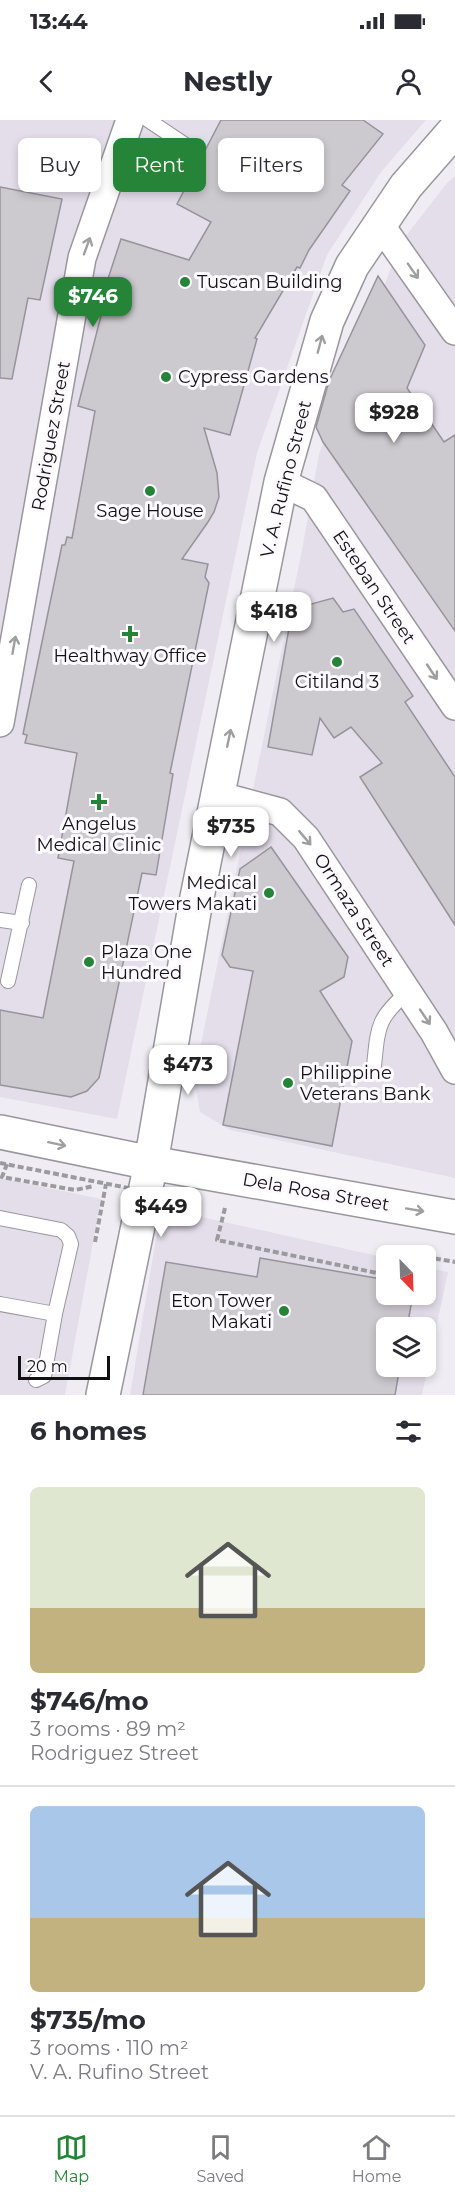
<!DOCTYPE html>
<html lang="en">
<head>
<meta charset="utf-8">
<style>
  body { margin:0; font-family:Montserrat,sans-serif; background:#f7f7f7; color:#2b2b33; height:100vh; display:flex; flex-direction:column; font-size:22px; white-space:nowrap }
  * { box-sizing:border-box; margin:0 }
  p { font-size:20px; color:#7c7c81 }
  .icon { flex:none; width:33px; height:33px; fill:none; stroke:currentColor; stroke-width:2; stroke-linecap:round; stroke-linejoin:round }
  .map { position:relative; height:1275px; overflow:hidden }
  .sheet { display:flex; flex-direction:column; background:#fff; flex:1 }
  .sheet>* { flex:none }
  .guide { position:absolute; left:18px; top:18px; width:420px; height:54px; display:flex; gap:12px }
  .needle { width:39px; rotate:157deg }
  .fabs { position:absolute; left:376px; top:1125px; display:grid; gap:12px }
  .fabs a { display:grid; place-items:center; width:60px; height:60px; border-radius:9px; background:#fff; box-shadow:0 3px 9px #0003; font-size:30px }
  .scale { position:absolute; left:18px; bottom:15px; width:92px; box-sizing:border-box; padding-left:6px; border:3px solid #111012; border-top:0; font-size:16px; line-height:21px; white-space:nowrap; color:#111012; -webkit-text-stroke:4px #fcfafe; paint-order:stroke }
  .price { position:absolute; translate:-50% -51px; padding:0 14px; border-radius:12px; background:#fff; color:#222; font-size:20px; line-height:39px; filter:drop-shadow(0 2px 3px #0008) }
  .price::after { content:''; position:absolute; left:50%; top:36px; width:18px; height:14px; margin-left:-9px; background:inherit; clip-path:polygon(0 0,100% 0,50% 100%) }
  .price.active { background:#258437; color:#fff }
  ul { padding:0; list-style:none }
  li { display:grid; align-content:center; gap:12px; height:318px; padding:0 30px }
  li+li { border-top:2px solid #e1e1e2 }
  li span { display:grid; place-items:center; height:186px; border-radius:9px; color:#555 }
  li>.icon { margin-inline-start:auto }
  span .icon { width:108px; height:108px; fill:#fffc; stroke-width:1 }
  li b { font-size:26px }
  h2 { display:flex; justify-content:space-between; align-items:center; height:72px; padding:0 30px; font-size:26px }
  .pill { padding:0 21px; border-radius:9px; background:#fff; box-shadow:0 3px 9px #0003; font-size:21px; line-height:54px }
  .pill.active { background:#258437; color:#fff }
  .status { display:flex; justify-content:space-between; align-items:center; height:42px; padding:0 30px; background:#fff; direction:ltr }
  .status svg { height:16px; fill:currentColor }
  header { display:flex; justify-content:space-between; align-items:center; height:78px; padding:0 30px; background:#fff; font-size:27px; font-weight:700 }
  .tab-bar { display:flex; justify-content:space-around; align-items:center; height:84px; border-top:2px solid #e1e1e2; background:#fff; font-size:16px; color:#7c7c81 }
  .tab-bar a { display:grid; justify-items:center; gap:3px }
  .tab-bar .active { color:#258437 }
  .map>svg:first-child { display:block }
</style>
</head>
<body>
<div class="status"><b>13:44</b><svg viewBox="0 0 49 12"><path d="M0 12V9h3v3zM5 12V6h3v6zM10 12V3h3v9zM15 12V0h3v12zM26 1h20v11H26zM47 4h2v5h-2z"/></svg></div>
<header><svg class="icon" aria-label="back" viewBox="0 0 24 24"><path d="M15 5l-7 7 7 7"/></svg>Nestly<svg class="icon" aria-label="person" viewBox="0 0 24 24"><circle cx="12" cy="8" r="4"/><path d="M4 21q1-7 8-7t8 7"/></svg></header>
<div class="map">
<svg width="455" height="1275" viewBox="0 0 455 1275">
  <rect width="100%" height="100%" fill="#efedf3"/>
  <path fill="#e4deeb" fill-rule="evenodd" d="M0,0h426l-45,52 -54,83 -70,198 -140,666 -117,-22z
    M455,56v1002l-225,-48 -30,-18 -6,-34 108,-528 17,-96 82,-212 46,-59z
    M0,1058l101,21 -36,196h-65z
    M161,1088l226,50v36h39v-27l22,5 -26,123h-292zM387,1208h39v38h-39z"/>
  <path fill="#ccc9cf" stroke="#96949a" stroke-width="1.5" d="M221,0h142l20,14 -41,51 8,6 -41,59 -9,18 -3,-1 -42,71 2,1 -27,96 -26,-7 13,45 2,24 -5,15 -6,10 -26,37 26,5 -3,13 4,6 -39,190 3,1 -17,101 -14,-2 -43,205 -12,13 -16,6 -71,-12v-75l43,8 31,-157 -16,-3 19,-105 -52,-10 2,-8 -4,-1 39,-189h3l2,-8 5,1 23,-127 -17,-5 29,-114 -3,-1 17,-52 68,21 22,-38 -34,-18z
    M0,67l62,12 -22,101 -12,-2 -16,81 -12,-1z
    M378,156l47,69 -18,43 37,54 11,-7v196l-132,-189 -7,-15 13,-46z
    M333,478l10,14 11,-3 59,87 -8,6 50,75v148l-95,-148 22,-14 -31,-36 -17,11 -14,-20 -8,37 -44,-8 21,-119 12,-3 3,-19z
    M271,727l77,110 -4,20 -24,14 32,50 -20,105 -109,-21 30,-154 -23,-4 -8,-12 18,-86z
    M260,1138l127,22v14h26l-6,34h-20v38h13l-5,29h-252l23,-133 91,15z"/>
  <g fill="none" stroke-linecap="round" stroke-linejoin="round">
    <g stroke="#99979d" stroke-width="16">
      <path id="service" d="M148,0l36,24
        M0,800l22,3
        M8,861l21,-96
        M374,946c4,-39 3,-48 34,-74
        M0,1098l61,12 7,6 3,8 -16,70 -11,62 -8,4
        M0,1184l55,10"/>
    </g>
    <g stroke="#99979d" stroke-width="30">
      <path id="minor" d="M379,103l76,108
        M281,362l33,16 141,208
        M0,603l82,-465 48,-138
        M217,675l63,17 26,26 128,194 21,38"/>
    </g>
    <g stroke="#99979d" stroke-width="36">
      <path id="tertiary" d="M0,1012l151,31 304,54
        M103,1275l48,-232 43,-251 87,-430 46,-161 25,-55 54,-80 49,-56"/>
    </g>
    <path stroke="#9b9a9e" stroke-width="4" stroke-dasharray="6 3" stroke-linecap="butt" d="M7,1044l-5,13 73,13 19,-4
      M225,1088l-8,32 170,35
      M95,1122l11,-58
      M426,1137l29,5"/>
    <use href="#service" stroke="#fff" stroke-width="14"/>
    <use href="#minor" stroke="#fff" stroke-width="27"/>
    <use href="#tertiary" stroke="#fff" stroke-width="33"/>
    <path stroke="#9b9a9e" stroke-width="4" stroke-dasharray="6 3" stroke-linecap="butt" d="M0,1043l154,30"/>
  </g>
  <defs><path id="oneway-shaft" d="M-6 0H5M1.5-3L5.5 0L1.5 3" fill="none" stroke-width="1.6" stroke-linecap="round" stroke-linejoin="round" transform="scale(1.5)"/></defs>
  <g stroke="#a09fa0">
    <use href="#oneway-shaft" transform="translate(87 126) rotate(-70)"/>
    <use href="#oneway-shaft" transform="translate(413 151) rotate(55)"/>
    <use href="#oneway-shaft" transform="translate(320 224) rotate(-75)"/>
    <use href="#oneway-shaft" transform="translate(14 525) rotate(-80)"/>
    <use href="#oneway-shaft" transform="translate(432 552) rotate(56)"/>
    <use href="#oneway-shaft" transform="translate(229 618) rotate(-78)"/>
    <use href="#oneway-shaft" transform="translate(305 718) rotate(50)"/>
    <use href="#oneway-shaft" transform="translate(425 897) rotate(56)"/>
    <use href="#oneway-shaft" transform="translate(57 1024) rotate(12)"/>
    <use href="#oneway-shaft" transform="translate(415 1090) rotate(10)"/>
  </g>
  <g fill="#258437" stroke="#fcfafe" stroke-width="2">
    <circle cx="185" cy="162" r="6"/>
    <circle cx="166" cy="257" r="6"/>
    <circle cx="150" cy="371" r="6"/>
    <path d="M127 505h6v6h6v6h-6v6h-6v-6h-6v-6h6z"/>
    <circle cx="337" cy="542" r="6"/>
    <path d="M96 673h6v6h6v6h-6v6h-6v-6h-6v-6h6z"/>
    <circle cx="269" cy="773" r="6"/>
    <circle cx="89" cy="842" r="6"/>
    <circle cx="288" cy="963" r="6"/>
    <circle cx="284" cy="1191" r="6"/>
  </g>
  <g text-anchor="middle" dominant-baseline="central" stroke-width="6" stroke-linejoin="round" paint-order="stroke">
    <g font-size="18" fill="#111012" stroke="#fcfafe" text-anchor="start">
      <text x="197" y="162">Tuscan Building</text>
      <text x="178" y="257">Cypress Gardens</text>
      <text x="150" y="391" text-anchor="middle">Sage House</text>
      <text x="130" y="536" text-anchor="middle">Healthway Office</text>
      <text x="337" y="562" text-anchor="middle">Citiland 3</text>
      <text x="99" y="704" text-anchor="middle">Angelus<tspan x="99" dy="21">Medical Clinic</tspan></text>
      <text x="257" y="763" text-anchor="end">Medical<tspan x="257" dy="21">Towers Makati</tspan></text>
      <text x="101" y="832">Plaza One<tspan x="101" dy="21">Hundred</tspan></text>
      <text x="300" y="953">Philippine<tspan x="300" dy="21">Veterans Bank</tspan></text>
      <text x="272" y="1181" text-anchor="end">Eton Tower<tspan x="272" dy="21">Makati</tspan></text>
    </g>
    <g font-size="18" fill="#111012" stroke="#fcfafe">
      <text transform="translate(51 316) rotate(-80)">Rodriguez Street</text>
      <text transform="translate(286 359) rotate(-76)">V. A. Rufino Street</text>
      <text transform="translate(374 467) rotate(56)">Esteban Street</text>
      <text transform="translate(354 790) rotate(57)">Ormaza Street</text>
      <text transform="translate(316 1072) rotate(10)">Dela Rosa Street</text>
    </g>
  </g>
</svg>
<div class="fabs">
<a><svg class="needle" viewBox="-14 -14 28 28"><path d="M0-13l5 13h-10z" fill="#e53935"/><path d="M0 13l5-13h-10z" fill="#7c7c81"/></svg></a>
<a><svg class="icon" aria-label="layers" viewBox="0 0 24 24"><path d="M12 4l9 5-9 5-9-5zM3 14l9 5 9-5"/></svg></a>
</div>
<div class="scale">20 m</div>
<b class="price active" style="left:93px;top:208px">$746</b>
<b class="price" style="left:394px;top:324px">$928</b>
<b class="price" style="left:274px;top:523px">$418</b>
<b class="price" style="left:231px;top:738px">$735</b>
<b class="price" style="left:188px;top:976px">$473</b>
<b class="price" style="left:161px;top:1118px">$449</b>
<div class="guide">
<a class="pill">Buy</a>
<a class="pill active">Rent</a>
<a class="pill">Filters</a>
</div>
</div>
<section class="sheet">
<h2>6 homes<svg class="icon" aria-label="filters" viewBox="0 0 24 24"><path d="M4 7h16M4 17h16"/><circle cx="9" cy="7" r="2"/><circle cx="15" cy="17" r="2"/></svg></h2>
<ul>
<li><span style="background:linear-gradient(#dfe7d0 65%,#c2b280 0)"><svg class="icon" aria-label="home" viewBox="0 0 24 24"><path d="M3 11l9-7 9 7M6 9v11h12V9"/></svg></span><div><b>$746/mo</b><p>3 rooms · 89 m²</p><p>Rodriguez Street</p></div></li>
<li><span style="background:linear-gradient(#a9c7e8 60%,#c2b280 0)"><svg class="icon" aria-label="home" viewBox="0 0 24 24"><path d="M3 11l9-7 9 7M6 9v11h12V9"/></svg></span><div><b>$735/mo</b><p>3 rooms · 110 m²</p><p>V. A. Rufino Street</p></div></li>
</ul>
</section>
<nav class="tab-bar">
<a class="active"><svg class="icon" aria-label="map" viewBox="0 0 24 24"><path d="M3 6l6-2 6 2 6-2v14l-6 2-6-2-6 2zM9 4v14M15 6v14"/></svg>Map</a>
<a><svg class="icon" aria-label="saved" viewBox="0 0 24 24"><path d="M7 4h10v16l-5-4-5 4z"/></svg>Saved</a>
<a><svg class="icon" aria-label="home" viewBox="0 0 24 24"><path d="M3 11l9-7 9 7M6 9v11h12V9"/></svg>Home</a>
</nav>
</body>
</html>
